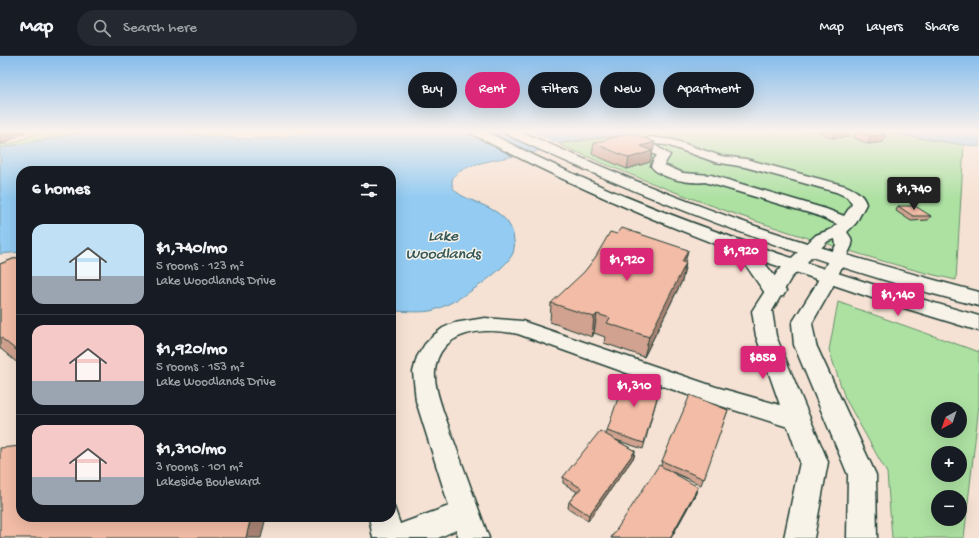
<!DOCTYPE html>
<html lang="en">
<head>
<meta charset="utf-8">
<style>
  body { margin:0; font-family:"Gochi Hand",sans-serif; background:#242831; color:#f1f3f6; height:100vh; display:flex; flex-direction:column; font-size:15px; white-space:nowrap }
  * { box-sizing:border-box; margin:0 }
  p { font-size:13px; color:#9ea1a6 }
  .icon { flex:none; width:22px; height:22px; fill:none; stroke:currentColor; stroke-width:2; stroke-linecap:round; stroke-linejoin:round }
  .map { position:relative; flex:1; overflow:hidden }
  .drawer { position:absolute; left:16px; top:110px; width:380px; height:356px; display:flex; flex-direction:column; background:#171b24; border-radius:16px; box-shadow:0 4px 16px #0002 }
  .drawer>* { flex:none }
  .top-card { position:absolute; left:408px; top:16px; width:380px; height:36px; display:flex; gap:8px }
  .needle { width:26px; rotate:220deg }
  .tools { position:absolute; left:931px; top:346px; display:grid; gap:8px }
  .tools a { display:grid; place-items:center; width:36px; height:36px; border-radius:50%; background:#171b24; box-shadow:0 4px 16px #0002; font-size:20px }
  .price { position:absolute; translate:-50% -34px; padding:0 9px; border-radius:4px; background:#db2777; color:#fff; font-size:13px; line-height:26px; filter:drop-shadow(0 1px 2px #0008) }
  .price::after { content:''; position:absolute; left:50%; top:24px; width:12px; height:9px; margin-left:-6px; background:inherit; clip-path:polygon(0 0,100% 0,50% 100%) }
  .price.selected { background:#222; color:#fff }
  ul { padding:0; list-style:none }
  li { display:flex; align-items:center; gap:12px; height:100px; padding:0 16px }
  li+li { border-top:1px solid #363941 }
  li span { display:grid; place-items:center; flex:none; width:112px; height:80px; border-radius:12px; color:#555 }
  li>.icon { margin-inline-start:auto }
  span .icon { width:48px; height:48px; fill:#fffc; stroke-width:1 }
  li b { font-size:17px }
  h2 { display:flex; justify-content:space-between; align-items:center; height:48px; padding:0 16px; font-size:17px }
  .chip { padding:0 14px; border-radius:18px; background:#171b24; box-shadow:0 4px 16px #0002; font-size:14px; line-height:36px }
  .chip.selected { background:#db2777; color:#fff }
  header { display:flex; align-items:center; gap:24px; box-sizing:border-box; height:56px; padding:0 20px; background:#171b24; border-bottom:1px solid #363941 }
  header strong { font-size:19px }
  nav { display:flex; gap:22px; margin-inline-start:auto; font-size:14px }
  .search { width:280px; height:36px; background:#242831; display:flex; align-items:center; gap:10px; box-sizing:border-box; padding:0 14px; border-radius:22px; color:#9ea1a6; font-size:15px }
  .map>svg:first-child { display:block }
</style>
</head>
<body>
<header>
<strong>Map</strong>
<div class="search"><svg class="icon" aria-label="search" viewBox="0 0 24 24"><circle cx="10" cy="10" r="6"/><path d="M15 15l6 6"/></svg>Search here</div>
<nav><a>Map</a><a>Layers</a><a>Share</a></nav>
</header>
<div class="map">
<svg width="979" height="482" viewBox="0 0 979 482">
  <rect width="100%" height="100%" fill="#f6e2d4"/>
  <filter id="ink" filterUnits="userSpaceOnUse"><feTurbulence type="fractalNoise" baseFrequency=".025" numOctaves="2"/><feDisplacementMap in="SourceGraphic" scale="8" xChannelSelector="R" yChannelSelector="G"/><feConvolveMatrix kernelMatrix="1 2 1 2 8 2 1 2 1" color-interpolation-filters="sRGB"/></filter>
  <g filter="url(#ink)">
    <path fill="#ade1a2" stroke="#668f6b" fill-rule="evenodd" d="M34,75h56l-90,17v-3l13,-2 20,-8z
      M167,75h61l-14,6z
      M653,75h220l91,14 -8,135c-42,-9 -84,-22 -125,-35 -94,-28 -184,-62 -273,-101z
      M838,246l141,50v53l-15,133h-72l-5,-65 -42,-75 -16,-48zM938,353h22v22h-22zM938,397h22v22h-22zM938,441h22v22h-22z"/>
    <path fill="#93cbf2" stroke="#6592a6" d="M90,75h77l28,4 54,4 34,-2 30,-6h340l-17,2 1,1 -2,1c-23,1 -46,3 -69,7 -11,2 -21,7 -31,10 -16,5 -81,10 -83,29 -3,24 60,18 62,60 1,3 0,9 -1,12 -7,18 -64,55 -83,58 -12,2 -27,0 -39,0v-140h-370v81l-21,2v-106z
      M873,75h106v16l-94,-15z"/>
    <path fill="#f6e2d4" d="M502,75h27l32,14 -17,6z"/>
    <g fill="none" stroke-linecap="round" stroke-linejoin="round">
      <g stroke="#1f3d34" stroke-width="3">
        <path id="minor" d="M651,81l22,3 48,16 25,3 100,27c9,4 17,8 20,18l-10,19 -9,9 4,6 1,7 -20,43 -20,35 4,22 60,130 1,63h-30l1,-63 -54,-130 -2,-22 22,-35 22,-43 -1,-6 -7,2 -37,37 -19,33 4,25 52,126 -14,76h-30l16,-76 -12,-35 -86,-27 -184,-66c-32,-7 -79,-5 -83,37 -1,13 4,27 8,40l46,127h-30l-3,-8 -18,8h-65l-4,-21h22v-11l3,1 6,17 49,-18 -33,-105 -3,-29 4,-15 8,-13 9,-9 9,-7 11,-5 31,-5 37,3 194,66 64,18 -24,-69 -4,-25 26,-40 38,-36 16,-6 5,-5 -21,-9 -111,-33c-14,2 -45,-3 -54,-16l3,-7 3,-3 -18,-12 8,-6zM653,88l14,1 48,17 30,5 91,25 11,5 5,7 -8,12 -18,-7 -115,-34 -28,-2 -19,-8 6,-10z"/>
      </g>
      <g stroke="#1f3d34" stroke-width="3">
        <path id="major" d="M470,75h15c44,22 89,44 134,63 117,48 238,87 360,122v15l-101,-31 -115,-39 23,30 -3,5 -8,1 -8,-1 -22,-32 -16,-12 -3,-4c-88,-33 -171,-71 -254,-114z
          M504,75h16c78,35 157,68 238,96 73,25 147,45 221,65v14c-164,-41 -321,-101 -473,-172z"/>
      </g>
      <use href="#minor" fill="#f7f3e8" fill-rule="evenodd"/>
      <use href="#major" fill="#f7f3e8" fill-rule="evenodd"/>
    </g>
    <path fill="#d0a28f" stroke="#1f3d34" d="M820,75h30l-2,6 -16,1 -13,-6z
      M854,75h22l10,4 -3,7 -15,2 -15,-7 3,-6z
      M655,86l-5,20 -23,7 -35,-15 2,-11z
      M898,150l33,10 -3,4 -17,1 -15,-10z
      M21,200v110l-20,-17h-1v-85z
      M685,207h1l-4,18 -38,76 -40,-14 1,-6 -11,-4 -2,4 -42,-15 1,-19z
      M661,328l-18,65 -27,-9 19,11 -1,6 -46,64 -20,-13 1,-6 8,-10 -14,-9v-6l43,-43 1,-3z
      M728,354l-27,75 -35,-16 30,24 -25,45h-60l50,-72 1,-5z"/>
    <path fill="#a98474" stroke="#1f3d34" d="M0,75h26l-21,12 -5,1z
      M835,75h15l-2,6 -16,1z
      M886,79l-3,7 -15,2 3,-8z
      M655,86l-5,20 -23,7 2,-11 12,-12z
      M688,194l-4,18 2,-5 -4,18 -38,76 5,-20 33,-75z
      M597,258l-3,19 -2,4 2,-20z
      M635,395l-1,6 -46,64 1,-6z
      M698,431l-2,6 -25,45h-1z
      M251,461h15l-5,21h-15z"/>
    <path fill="#f2bca6" stroke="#1f3d34" d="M858,75h18l10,4 -15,1z
      M630,77l25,9 -14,4 11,5 -23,7 -35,-15z
      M898,150h17l16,10h-18z
      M622,172l66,22 -6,12 4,1 -37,74 -42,-14 3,-5 -13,-4 -3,3 -43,-14 33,-31 11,-14 15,-26 7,2z
      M21,200v98l-21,-17v-73z
      M626,318l35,10 -17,59 -37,-12z
      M690,339l38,15 -24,69 -42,-18z
      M600,375l35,20 -46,64 -20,-13 12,-14 -18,-11z
      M21,390v71h230l-5,21h-246v-90z
      M659,409l39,22 -28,51h-59z"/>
  </g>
  <linearGradient id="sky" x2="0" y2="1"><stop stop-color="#86bdec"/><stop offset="0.53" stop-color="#fbf2ec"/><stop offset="1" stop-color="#fbf2ec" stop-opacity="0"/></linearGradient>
  <rect width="979" height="142" fill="url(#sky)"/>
  <g text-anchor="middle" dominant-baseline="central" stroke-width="3" stroke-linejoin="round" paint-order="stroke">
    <g font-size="16" font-style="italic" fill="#36595a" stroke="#f7f3e8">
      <text x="443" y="181">Lake<tspan x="443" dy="18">Woodlands</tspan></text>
    </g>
  </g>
</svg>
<div class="tools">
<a><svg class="needle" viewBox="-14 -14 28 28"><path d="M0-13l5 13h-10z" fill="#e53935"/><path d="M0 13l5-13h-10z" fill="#9ea1a6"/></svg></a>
<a>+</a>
<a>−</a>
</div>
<b class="price selected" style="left:914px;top:155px">$1,740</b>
<b class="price" style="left:741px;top:217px">$1,920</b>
<b class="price" style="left:627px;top:226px">$1,920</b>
<b class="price" style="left:898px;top:261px">$1,140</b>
<b class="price" style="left:763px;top:324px">$858</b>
<b class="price" style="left:634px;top:352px">$1,310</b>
<div class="top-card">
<a class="chip">Buy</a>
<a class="chip selected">Rent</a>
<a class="chip">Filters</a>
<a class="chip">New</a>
<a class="chip">Apartment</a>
</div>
<section class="drawer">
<h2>6 homes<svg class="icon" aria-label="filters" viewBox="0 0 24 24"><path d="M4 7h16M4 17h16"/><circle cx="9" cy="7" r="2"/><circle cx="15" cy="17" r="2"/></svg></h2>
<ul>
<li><span style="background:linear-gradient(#bfe0f5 65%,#9aa5b1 0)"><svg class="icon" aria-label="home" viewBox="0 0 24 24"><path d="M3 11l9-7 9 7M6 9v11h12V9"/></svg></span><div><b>$1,740/mo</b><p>5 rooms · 123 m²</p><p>Lake Woodlands Drive</p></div></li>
<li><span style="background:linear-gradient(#f6c9c9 70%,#9aa5b1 0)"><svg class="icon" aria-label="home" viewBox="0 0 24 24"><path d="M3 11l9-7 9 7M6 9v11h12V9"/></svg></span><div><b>$1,920/mo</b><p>5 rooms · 153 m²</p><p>Lake Woodlands Drive</p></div></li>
<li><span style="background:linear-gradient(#f6c9c9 65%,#9aa5b1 0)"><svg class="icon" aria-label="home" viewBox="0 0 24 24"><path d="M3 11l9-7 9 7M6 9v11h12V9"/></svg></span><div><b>$1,310/mo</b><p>3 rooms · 101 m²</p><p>Lakeside Boulevard</p></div></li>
</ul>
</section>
</div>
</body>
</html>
